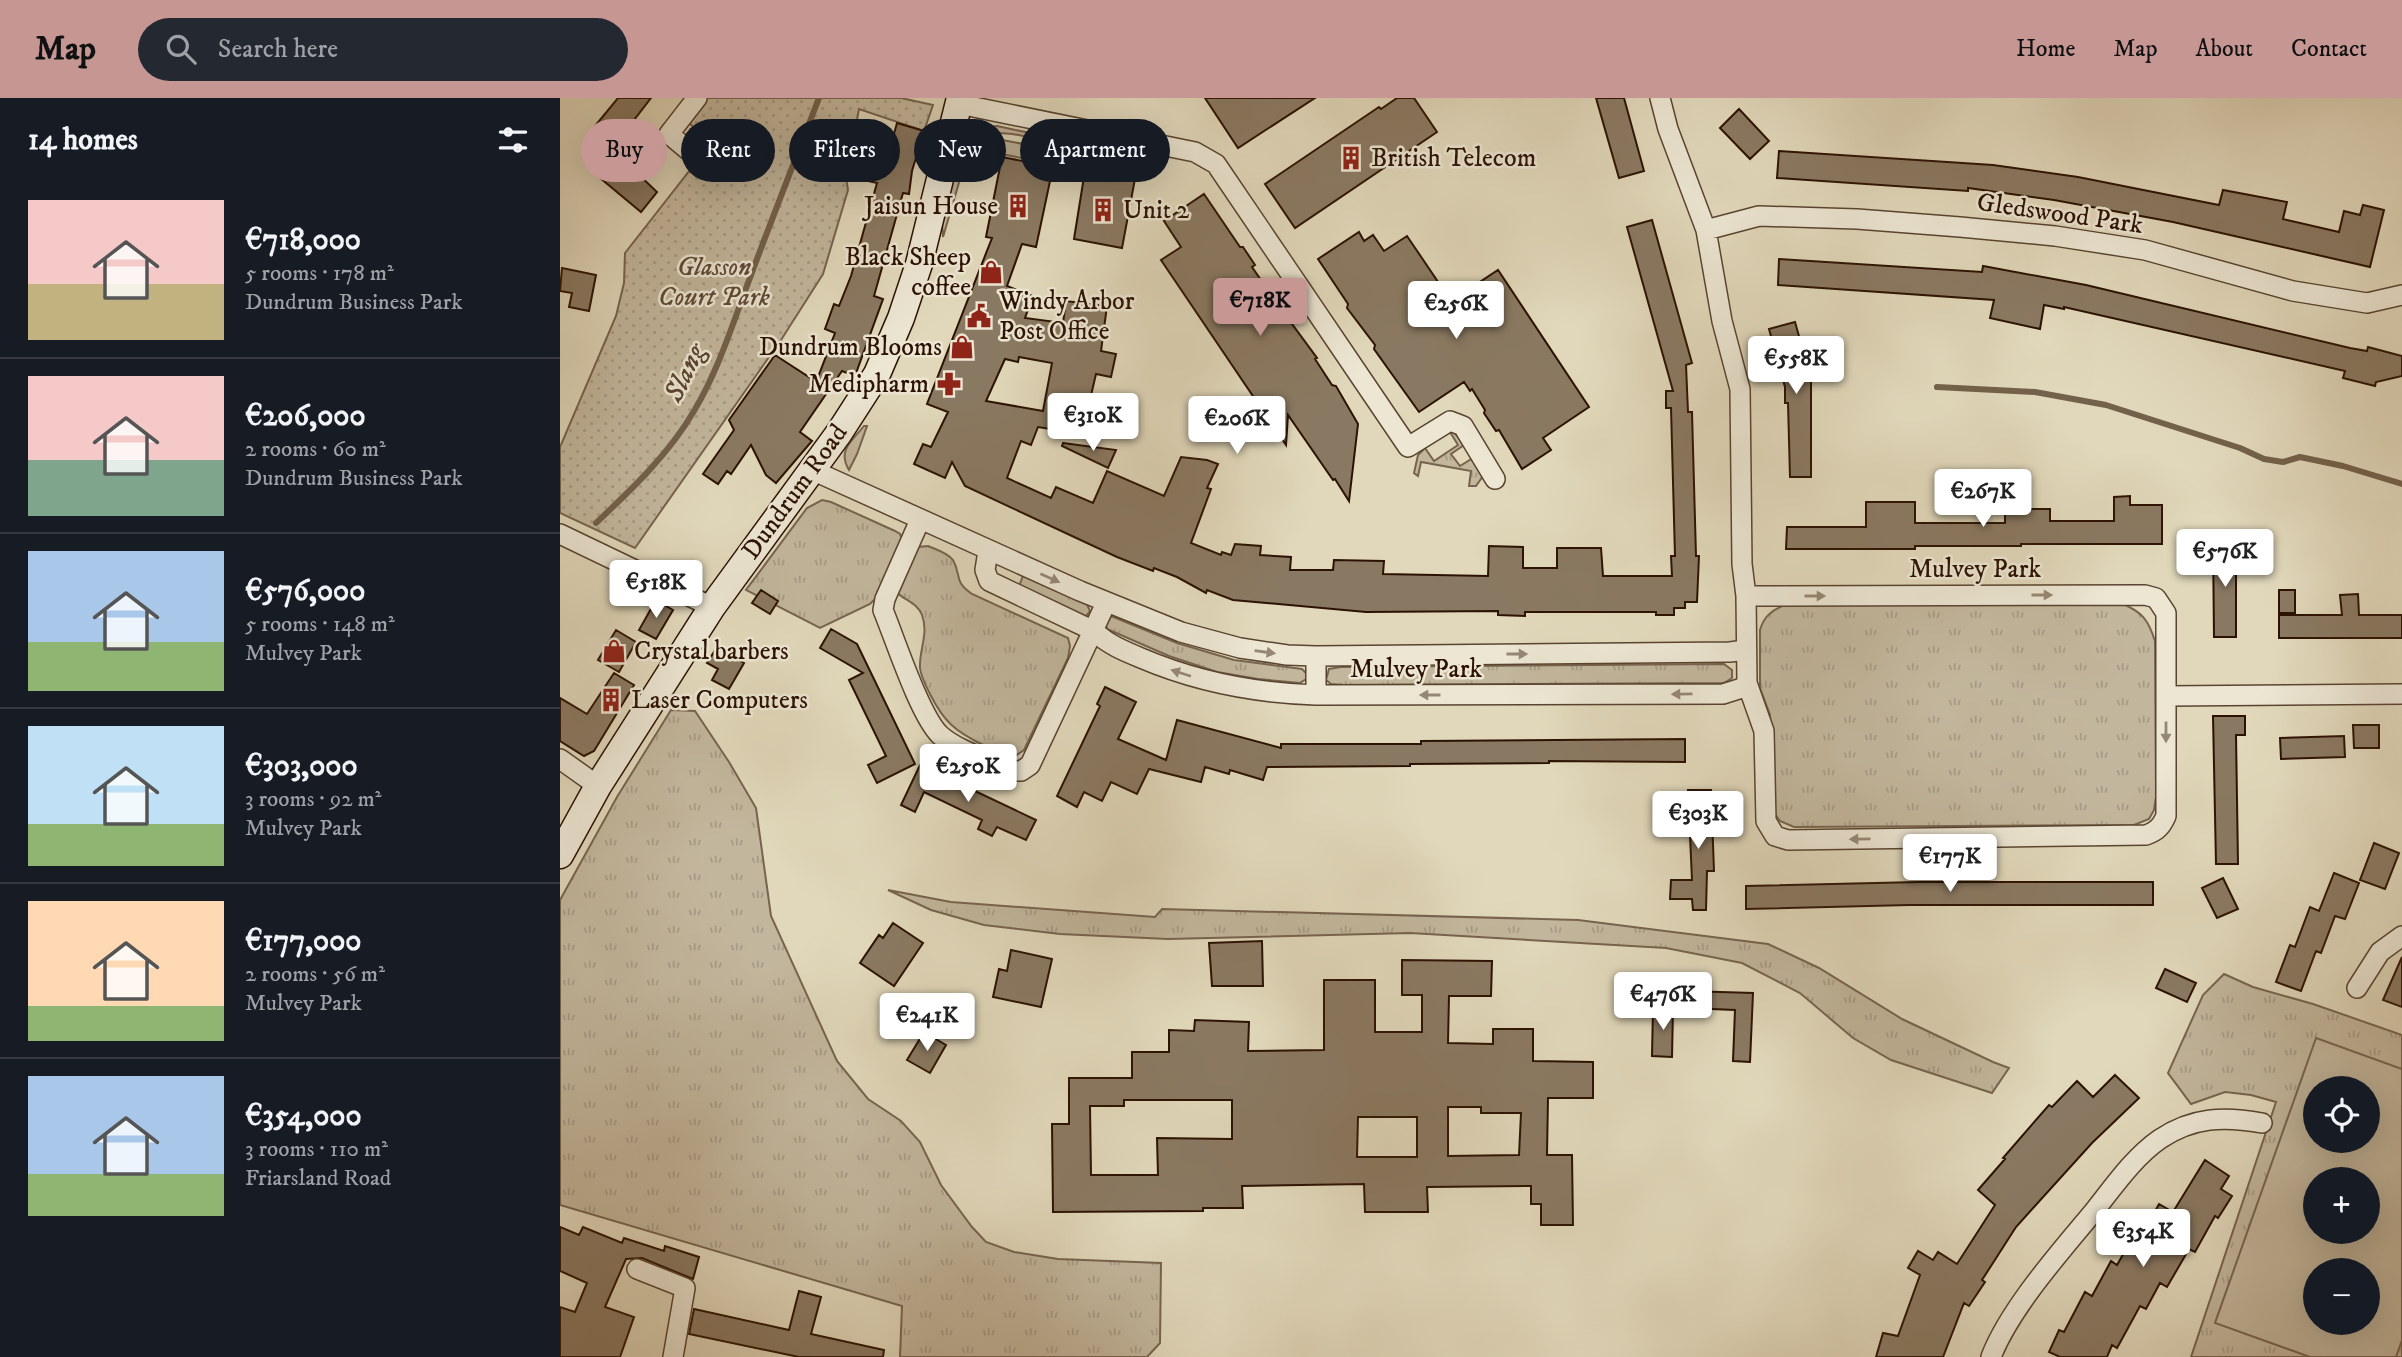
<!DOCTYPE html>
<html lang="en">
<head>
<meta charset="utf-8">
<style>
  body { margin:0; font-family:"IM FELL DW Pica",serif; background:#242831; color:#f1f3f6; height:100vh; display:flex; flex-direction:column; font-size:26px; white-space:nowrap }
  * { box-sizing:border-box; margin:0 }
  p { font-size:23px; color:#9ea1a6 }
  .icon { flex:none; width:38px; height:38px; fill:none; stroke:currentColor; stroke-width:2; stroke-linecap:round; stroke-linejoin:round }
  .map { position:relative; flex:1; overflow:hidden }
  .sheet { display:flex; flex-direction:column; background:#171b24; width:560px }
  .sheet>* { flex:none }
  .top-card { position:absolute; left:21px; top:21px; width:665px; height:63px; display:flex; gap:14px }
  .tools { position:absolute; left:1743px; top:978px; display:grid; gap:14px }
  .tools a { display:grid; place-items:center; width:77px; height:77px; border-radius:50%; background:#171b24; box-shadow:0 7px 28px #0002; font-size:35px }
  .price { position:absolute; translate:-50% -60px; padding:0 16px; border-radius:7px; background:#fff; color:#222; font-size:23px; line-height:46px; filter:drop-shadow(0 2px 4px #0008) }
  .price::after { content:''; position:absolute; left:50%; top:42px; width:21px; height:16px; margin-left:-10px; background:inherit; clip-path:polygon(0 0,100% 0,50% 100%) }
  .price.on { background:#c59692; color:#111 }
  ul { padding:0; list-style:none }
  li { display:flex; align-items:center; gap:21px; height:175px; padding:0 28px }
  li+li { border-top:2px solid #363941 }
  li span { display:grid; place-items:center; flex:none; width:196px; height:140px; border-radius:0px; color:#555 }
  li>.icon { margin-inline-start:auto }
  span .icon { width:84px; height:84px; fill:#fffc; stroke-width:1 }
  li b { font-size:30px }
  h2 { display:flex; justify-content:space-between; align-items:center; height:84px; padding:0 28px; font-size:30px }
  .pill { padding:0 24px; border-radius:32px; background:#171b24; box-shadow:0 7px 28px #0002; font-size:24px; line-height:63px }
  .pill.on { background:#c59692; color:#111 }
  header { display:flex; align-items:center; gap:42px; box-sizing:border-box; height:98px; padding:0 35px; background:#c59692; color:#111 }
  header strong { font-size:33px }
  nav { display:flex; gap:38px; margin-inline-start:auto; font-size:24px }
  .search { width:490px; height:63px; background:#242831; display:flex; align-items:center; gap:18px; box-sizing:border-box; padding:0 24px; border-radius:38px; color:#9ea1a6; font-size:26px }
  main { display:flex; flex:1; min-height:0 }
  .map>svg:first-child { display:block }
</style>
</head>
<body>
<header>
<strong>Map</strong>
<div class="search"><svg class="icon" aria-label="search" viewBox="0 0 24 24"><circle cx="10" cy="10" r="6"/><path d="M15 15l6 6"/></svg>Search here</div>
<nav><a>Home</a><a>Map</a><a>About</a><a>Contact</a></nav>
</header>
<main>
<section class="sheet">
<h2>14 homes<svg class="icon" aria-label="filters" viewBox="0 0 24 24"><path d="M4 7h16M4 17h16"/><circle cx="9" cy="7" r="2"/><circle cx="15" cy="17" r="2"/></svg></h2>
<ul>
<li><span style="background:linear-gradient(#f6c9c9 60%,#c2b280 0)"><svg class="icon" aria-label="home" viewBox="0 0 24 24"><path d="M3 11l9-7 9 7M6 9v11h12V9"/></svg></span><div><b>€718,000</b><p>5 rooms · 178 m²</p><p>Dundrum Business Park</p></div></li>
<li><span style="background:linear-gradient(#f6c9c9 60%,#7fa58c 0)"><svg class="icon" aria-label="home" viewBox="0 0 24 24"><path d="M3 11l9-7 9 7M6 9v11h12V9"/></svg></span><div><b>€206,000</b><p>2 rooms · 60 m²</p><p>Dundrum Business Park</p></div></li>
<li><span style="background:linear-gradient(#a9c7e8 65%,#8fb573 0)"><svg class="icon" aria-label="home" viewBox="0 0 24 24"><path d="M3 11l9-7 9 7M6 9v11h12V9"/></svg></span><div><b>€576,000</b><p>5 rooms · 148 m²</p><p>Mulvey Park</p></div></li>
<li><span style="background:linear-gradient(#bfe0f5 70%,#8fb573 0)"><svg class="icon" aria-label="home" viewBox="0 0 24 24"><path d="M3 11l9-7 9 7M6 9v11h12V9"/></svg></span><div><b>€303,000</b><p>3 rooms · 92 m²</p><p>Mulvey Park</p></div></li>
<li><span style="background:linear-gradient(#ffd9b3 75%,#8fb573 0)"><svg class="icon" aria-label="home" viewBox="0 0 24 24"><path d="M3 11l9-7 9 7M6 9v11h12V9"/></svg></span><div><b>€177,000</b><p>2 rooms · 56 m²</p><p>Mulvey Park</p></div></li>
<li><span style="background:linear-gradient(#a9c7e8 70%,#8fb573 0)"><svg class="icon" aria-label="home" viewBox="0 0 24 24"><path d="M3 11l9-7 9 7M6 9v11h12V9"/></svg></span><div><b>€354,000</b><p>3 rooms · 110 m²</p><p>Friarsland Road</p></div></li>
</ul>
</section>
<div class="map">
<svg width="1842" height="1259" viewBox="0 0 1842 1259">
  <defs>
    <pattern id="grass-tufts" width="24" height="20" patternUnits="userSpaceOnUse" patternTransform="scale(1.75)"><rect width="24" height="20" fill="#c2b69c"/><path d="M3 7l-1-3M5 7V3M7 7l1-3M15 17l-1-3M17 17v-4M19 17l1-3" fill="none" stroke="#a79b85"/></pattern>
    <pattern id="park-dots" width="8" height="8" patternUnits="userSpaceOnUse" patternTransform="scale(1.75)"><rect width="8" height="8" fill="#c2b69c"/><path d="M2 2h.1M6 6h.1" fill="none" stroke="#a79b85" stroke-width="1.8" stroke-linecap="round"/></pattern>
  </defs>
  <rect width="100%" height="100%" fill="#e1d8bb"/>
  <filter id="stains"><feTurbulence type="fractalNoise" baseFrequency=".00286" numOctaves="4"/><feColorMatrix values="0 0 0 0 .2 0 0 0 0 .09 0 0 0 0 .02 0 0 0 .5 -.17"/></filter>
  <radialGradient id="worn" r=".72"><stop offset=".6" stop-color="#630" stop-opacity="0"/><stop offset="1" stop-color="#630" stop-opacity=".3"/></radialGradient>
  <path fill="url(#grass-tufts)" stroke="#77644f" stroke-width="2" fill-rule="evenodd" d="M437,28l66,14 -2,6c-30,-7 -74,-28 -93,6l-25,85 -1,-14 20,-80c10,-12 19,-16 35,-17z
    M437,41l79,15 -3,14 -72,-14 -2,4 -24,-4 8,-11z
    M304,328h3l-10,28 -8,16c-12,-20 3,-29 15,-44z
    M893,333l11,14 -13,9 9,12 13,-8 10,18 -7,10h-7l2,-15 -50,-9 -3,14 -4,-3 4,-18 7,-7 9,13 24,-16 -8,-13z
    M262,402l9,2 64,29 5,3 3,8 -26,55 -7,7 -50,24 -74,-38 61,-82z
    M368,448c7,3 20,7 25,14 9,16 0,21 19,34l96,44 2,8 -2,12 -44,92 -12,8c-11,-1 -20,-7 -29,-13 -28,-14 -39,-23 -53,-51 -4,-8 -9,-17 -10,-26 -1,-19 9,-34 2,-53 -5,-13 -19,-15 -28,-25l23,-43z
    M464,475l62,29 4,9 -4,5 -4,1 -64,-28z
    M1561,505c21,9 27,16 34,38l1,156 -2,13 -5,9 -15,6 -340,2 -14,-6 -6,-8 -4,-19v-79l-10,-27v-58c4,-14 12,-20 25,-25z
    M551,518l66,27 57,17 68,9 5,5 -1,5 -6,4 -42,-4 -41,-7 -48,-16 -62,-27 -1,-4z
    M1164,566l8,6v8l-8,5 -381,2 -12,-1 -5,-4 3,-11 12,-2z
    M111,612l24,1 34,51 27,46 15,108 66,145 31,38 33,22 19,21 21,43 31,42 14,15 28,10 44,7 103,4 -1,80 -13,14h-247l2,-51 -342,-101v-305l57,-103z
    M328,792l63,12 204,15 7,-8 416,11 190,24 51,24 83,51 91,43 16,6 -17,25 -101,-33 -38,-22 -53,-45 -58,-30 -76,-15 -256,-15 -242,6 -108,-5 -76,-9 -53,-15z
    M1664,876l29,13 60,17 89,31v322h-211l85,-255 -25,-7 -26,-3 -34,12 -23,-31 35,-78zM1755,990h53v53h-53zM1755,1082h53v52h-53zM1755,1172h53v53h-53z"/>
  <path fill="url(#park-dots)" stroke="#77644f" stroke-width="2" d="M145,0h196l32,7 -9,26 -65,-22 -13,69 2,12 -25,84 -42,66 -146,208 -75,-35v-66l56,-131 8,-33 1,-30 86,-110 -21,-19 -1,-5z"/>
  <path fill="#c2b69c" stroke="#77644f" stroke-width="2" fill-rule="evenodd" d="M1756,940l86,31v271l-6,17h-86l-95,-34zM1755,990h53v53h-53zM1755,1082h53v52h-53zM1755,1172h53v53h-53z"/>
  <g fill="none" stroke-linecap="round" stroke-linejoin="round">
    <path stroke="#73614b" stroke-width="6" d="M1377,289l98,5 71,13 134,43 24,11 19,3 17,-5 43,9 59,18
      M36,425c36,-34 73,-69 98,-112 24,-40 38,-85 54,-128 23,-62 47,-123 71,-185"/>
  </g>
  <path fill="#8a7962" stroke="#2c1202" stroke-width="2" fill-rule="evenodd" d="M58,0h33l-44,57 -21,-18z
    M645,0h110l-77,50z
    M837,0h17l23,34 -142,96 -30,-44 114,-77 2,2z
    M1036,0h28l20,73 -25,7z
    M1179,11l30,32 -19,18 -30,-31z
    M337,25l27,8 -12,40 -3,23 -6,-1 -29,103 9,3 -28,77 -13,-5 -42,61 12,9 -36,42 -10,-8 -15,-30 -20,29 -4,-3 -9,13 -15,-10 31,-44 -5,-10 46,-65 34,22 2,-4 7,4 17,-44 -10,-4 9,-25 5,2 12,-30 26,-93 -31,-7 7,-25 34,8z
    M52,51l45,43 -16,20 -48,-40z
    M1219,53l214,14 85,12 141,28 4,-15 64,12 -4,17 56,13 5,-21 16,4 3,-10 21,5 -14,57 -197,-45 -119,-22 -86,-12v3l-191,-13z
    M442,59l51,10 -17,80 -14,-3 -15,42 26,10 -8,22 38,5 3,-22 41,5 -6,45 15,3 -5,23 -15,-3 -14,60 -44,-7 -7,18 -10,-4 -14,37 44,20 5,-11 37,16 14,-32 57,25 17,-39 26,3 11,4 -11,24 4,1 -20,54 30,12 1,-3 9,3 4,-11 26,2 -1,9 31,2 -1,13h43l1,-10 50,1 -1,13 105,2 1,-30 34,1v21h34v-20h44l2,28h69l-1,-20h4l-4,-148h-5v-17h7l-46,-164 25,-7 40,143 -6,2 2,47h4l4,144h3l-2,46h-12v6h-11v7h-18v-3h-131v4l-27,-1v-4l-132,1 -133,-12 -26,-10 -1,3 -29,-16 -23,-9 -1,3 -36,-14 -152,-71 -13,-24 -7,16 -31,-14 9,-20 8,3 17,-35 -21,-8 65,-166 -6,-1zM459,259l33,6 -9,48 -57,-10 19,-42 13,3z
    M527,60l50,10 -15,80 -48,-9z
    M644,96l36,53h3l12,18 -3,2 18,26 4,1 12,17 -2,2 33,45 -2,1 17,26 4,1 22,38 -9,77 -14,-22 -2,1 -45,-65 -2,30 -125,-185 20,-13 -17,-26z
    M799,134l5,9 9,-6 11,16 23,-15 44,65 47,-31 91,137 -46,31 8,12 -29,19 -23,-39 -3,1 -12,-18 1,-3 -13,-21 -2,2 -6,-9 -45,30 -45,-63 1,-4 -28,-37 1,-4 -30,-45z
    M1219,161l203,13 1,-6 103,19 264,63 17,3 1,-4 34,9v20l-26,6 -1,4 -32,-8 2,-7 -281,-64v2l-20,-4 -4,24 -50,-11 4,-18 -216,-15z
    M2,170l34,7 -7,36 -20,-4 3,-14 -12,-2z
    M1235,224l16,57v98h-21l-2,-74h-3v-16l-16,-58z
    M503,345l53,7 -8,18 -46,-22z
    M1445,396l16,1v14h29v12h64v-24l16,-1v9h32v39h-141v2h-106v3h-129l1,-22h79v-25h49v21h90z
    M1653,443h23v96h-22z
    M201,492l17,11 -8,13 -18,-11z
    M1719,492h16v23h-16z
    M1798,496l1,21h43v23h-123v-23h63l-2,-20z
    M96,502l17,10 -17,29 -17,-9z
    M271,531l26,15 58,120 -38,19 -9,-18 18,-9 -37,-76 14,-7 -43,-25z
    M56,532l20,12 -17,30 -21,-12z
    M157,549l27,16 -15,26 -17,-9 6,-11 -11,-6z
    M54,575l20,12 -40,66 -10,5 -24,-15v-43l27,16z
    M545,589l31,15 -18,37 48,21 11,-40 104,28v-4h140v-3l264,-2v23l-136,-1v2l-139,1v2l-143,1 -4,13 -33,-10 -1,4 -24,-7 -4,15 -52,-13 -12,25 -26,-12 -9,19 -18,-9 -7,15 -20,-11 43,-90 -3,-2z
    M1653,618h32v19h-9l2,129h-22z
    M1793,627h26v23h-25z
    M1784,638l1,21 -64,2 -1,-21z
    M360,667l116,55 -10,20 -29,-13 -5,9 -14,-7 4,-9 -58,-28 -9,20 -14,-7z
    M1128,692h23l3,81h-7l-1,39h-13l-1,-11h-22l1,-19h21z
    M1814,745l25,10 -14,36 -25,-9z
    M1774,775l25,10 -14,36 -10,-3 -14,37 -5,-2 -15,40 -25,-9 14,-37 5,2 15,-40 9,4z
    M1663,780l15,31 -21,9 -15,-30z
    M1359,784h234v23h-244l-163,4v-23z
    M333,825l30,20 -29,43 -34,-23 19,-28 4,3z
    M702,843l1,45h-51l-3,-43z
    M451,852l41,9 -11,48 -48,-10 6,-28 8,2z
    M1842,859v50l-19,-7z
    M842,862l90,1 -1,35h-42l-1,47 45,1v-15h40v32l60,1v36h-45l-1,57h25l1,70h-32v-21h-10v-18l-104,1 1,25h-63l-1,-28 -122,2 1,22h-40v3l-150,1 -1,-88h17v-46h63v-26h37v-22l25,1 1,-11 54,2 -1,29 76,-1v-70h51v52h47v-37h-20zM564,1002h108v39l-75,-1 1,37h-67l-1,-69h34zM888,1009h33v6h40l-2,42 -71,1zM798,1019h59v40h-60z
    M1605,871l31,14 -9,19 -31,-14z
    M1127,893l66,2 -3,69 -17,-1 2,-51 -48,-2z
    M1093,910h20l-1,49 -20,-1z
    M364,934l22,13 -16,28 -23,-13z
    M1555,977l24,23 -47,45 -76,84 -34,53 3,2 -16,24 -5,-3 -21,54h-67l7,-24 15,3 22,-61 -12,-7 10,-17 15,9 5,-8 19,12 38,-59 -17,-15 27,-31 -2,-1 46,-53 3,2 25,-26 16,16z
    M1645,1062l24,16 -8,13 11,7 -14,22 -3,-2 -20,36 -6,-3 -22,38 -7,-4 -14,26 -6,-3 -23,42 -5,-3 -5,12h-47l-11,-5 10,-22 5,2 21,-40 7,4 19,-35 6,4 17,-30 6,3 19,-34 14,8z
    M0,1129l19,8 4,-8 39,16 2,-5 40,13 1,-5 34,11 -6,22 -51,-21 -16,1 -21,48 29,10 -14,40h-60v-50l15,5 12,-29 -27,-12z
    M239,1193l22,6 -10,37 73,16 -1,7h-84l-110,-23 5,-25 95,21z"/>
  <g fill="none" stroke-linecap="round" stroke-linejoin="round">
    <g stroke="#594430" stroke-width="22">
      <path id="minor" d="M1100,0l8,31 38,101 16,91 18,68 2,175 4,32 1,87 17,48 2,90 9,15 13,4 358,-5c11,-4 15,-8 20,-19v-203l-10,-15 -11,-3 -399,1
        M399,6l236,48 21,12 192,283 42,-26 13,5 32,53
        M128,52l-19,-16 28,-36
        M1146,132l53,-14 98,3 103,8 95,9 90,14 148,41 74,12 35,-8
        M252,372l268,121 101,41 59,16 47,7 29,1 414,-4 16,-2
        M360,422l-35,79 -2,11c12,29 37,106 57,125 17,16 53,26 74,36h7l9,-6 76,-162
        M0,436l152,73
        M428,453l-3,19 4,11 105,50c13,13 30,20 47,27 56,24 115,35 175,37l407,-1 19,-6 5,-5
        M756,558v39
        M1607,598l235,-2
        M0,661l38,27
        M1797,890l23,-36 22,-16
        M77,1171l48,19 -12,69
        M1431,1259c19,-49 70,-106 104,-147 19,-24 39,-53 65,-71 33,-22 64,-23 102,-16"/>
    </g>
    <g stroke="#2c1202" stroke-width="29">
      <path id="secondary" d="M0,757l38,-69 114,-179 127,-174 38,-59 24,-56 18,-54 41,-166"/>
    </g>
    <use href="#minor" stroke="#ece6d3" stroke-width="19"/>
    <use href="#secondary" stroke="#ece6d3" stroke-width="26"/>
  </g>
  <defs><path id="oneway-solid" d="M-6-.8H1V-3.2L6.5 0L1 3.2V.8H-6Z" transform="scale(1.75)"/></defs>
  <g fill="#968775">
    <use href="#oneway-solid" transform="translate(490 480) rotate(24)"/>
    <use href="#oneway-solid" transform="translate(1482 497)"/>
    <use href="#oneway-solid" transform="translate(1255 498)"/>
    <use href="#oneway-solid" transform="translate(705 554) rotate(8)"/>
    <use href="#oneway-solid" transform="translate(957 556)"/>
    <use href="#oneway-solid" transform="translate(621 575) rotate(-162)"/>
    <use href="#oneway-solid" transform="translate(1122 596) rotate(179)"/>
    <use href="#oneway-solid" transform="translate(870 597) rotate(180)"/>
    <use href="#oneway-solid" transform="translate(1606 634) rotate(90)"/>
    <use href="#oneway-solid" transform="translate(1300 741) rotate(179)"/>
  </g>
  <defs>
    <g id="building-bare" transform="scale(1.89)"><path d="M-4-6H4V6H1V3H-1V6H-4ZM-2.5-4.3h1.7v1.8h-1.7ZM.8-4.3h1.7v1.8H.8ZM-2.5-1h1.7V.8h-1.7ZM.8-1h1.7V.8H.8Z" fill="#8f2418" stroke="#ece6d3" stroke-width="2.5" paint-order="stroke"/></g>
    <g id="shop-bare" transform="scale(1.89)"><path d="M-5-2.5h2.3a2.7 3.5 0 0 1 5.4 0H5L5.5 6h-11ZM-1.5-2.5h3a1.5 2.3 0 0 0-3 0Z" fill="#8f2418" stroke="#ece6d3" stroke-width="2.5" paint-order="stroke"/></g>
    <g id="civic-bare" transform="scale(1.89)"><path d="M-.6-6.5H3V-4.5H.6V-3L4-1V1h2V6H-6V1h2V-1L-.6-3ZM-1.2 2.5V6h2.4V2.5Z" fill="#8f2418" stroke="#ece6d3" stroke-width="2.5" paint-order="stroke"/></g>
    <g id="pharmacy-bare" transform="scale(1.89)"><path d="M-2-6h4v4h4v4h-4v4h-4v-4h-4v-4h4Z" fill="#8f2418" stroke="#ece6d3" stroke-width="2.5" paint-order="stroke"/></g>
  </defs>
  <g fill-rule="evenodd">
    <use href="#building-bare" x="791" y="60"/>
    <use href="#building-bare" x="458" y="108"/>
    <use href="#building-bare" x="543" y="112"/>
    <use href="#shop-bare" x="431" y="174"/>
    <use href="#civic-bare" x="419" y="218"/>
    <use href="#shop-bare" x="402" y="249"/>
    <use href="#pharmacy-bare" x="389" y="286"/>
    <use href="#shop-bare" x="54" y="553"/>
    <use href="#building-bare" x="51" y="602"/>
  </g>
  <g text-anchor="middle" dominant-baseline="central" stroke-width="5" stroke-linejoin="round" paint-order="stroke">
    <g font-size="26" fill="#2c1202" stroke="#ece6d3" text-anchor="start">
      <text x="811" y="60">British Telecom</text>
      <text x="438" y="108" text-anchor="end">Jaisun House</text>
      <text x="563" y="112">Unit 2</text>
      <text x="411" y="159" text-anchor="end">Black Sheep<tspan x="411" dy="30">coffee</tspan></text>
      <text x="439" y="203">Windy Arbor<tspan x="439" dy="30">Post Office</tspan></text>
      <text x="382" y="249" text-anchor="end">Dundrum Blooms</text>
      <text x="369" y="286" text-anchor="end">Medipharm</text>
      <text x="74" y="553">Crystal barbers</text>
      <text x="71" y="602">Laser Computers</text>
    </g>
    <g font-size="26" fill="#2c1202" stroke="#ece6d3">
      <text transform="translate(1500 116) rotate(8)">Gledswood Park</text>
      <text transform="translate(235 394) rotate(-54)">Dundrum Road</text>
      <text x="1415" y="471">Mulvey Park</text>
      <text x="856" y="571">Mulvey Park</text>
    </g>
    <g font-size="26" font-style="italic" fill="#604b38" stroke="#ece6d3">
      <text x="154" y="169">Glasson<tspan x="154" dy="30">Court Park</tspan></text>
    </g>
    <g font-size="28" font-style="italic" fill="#5c4633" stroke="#ece6d3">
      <text transform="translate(125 275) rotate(-64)">Slang</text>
    </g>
  </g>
  <rect width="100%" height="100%" filter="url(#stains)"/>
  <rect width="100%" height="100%" fill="url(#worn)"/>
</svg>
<div class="tools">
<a><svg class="icon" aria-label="locate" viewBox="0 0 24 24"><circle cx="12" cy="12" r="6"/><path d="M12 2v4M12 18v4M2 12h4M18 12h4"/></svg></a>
<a>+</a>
<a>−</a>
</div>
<b class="price on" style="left:700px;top:240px">€718K</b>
<b class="price" style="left:896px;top:243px">€256K</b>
<b class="price" style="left:1236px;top:298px">€558K</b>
<b class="price" style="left:533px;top:355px">€310K</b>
<b class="price" style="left:677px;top:358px">€206K</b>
<b class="price" style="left:1423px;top:431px">€267K</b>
<b class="price" style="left:1665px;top:491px">€576K</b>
<b class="price" style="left:96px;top:522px">€518K</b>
<b class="price" style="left:408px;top:706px">€250K</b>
<b class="price" style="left:1138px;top:753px">€303K</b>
<b class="price" style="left:1390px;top:796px">€177K</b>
<b class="price" style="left:1103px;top:934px">€476K</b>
<b class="price" style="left:367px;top:955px">€241K</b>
<b class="price" style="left:1583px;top:1171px">€354K</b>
<div class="top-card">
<a class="pill on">Buy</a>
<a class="pill">Rent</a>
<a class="pill">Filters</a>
<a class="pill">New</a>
<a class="pill">Apartment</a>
</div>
</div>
</main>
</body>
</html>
